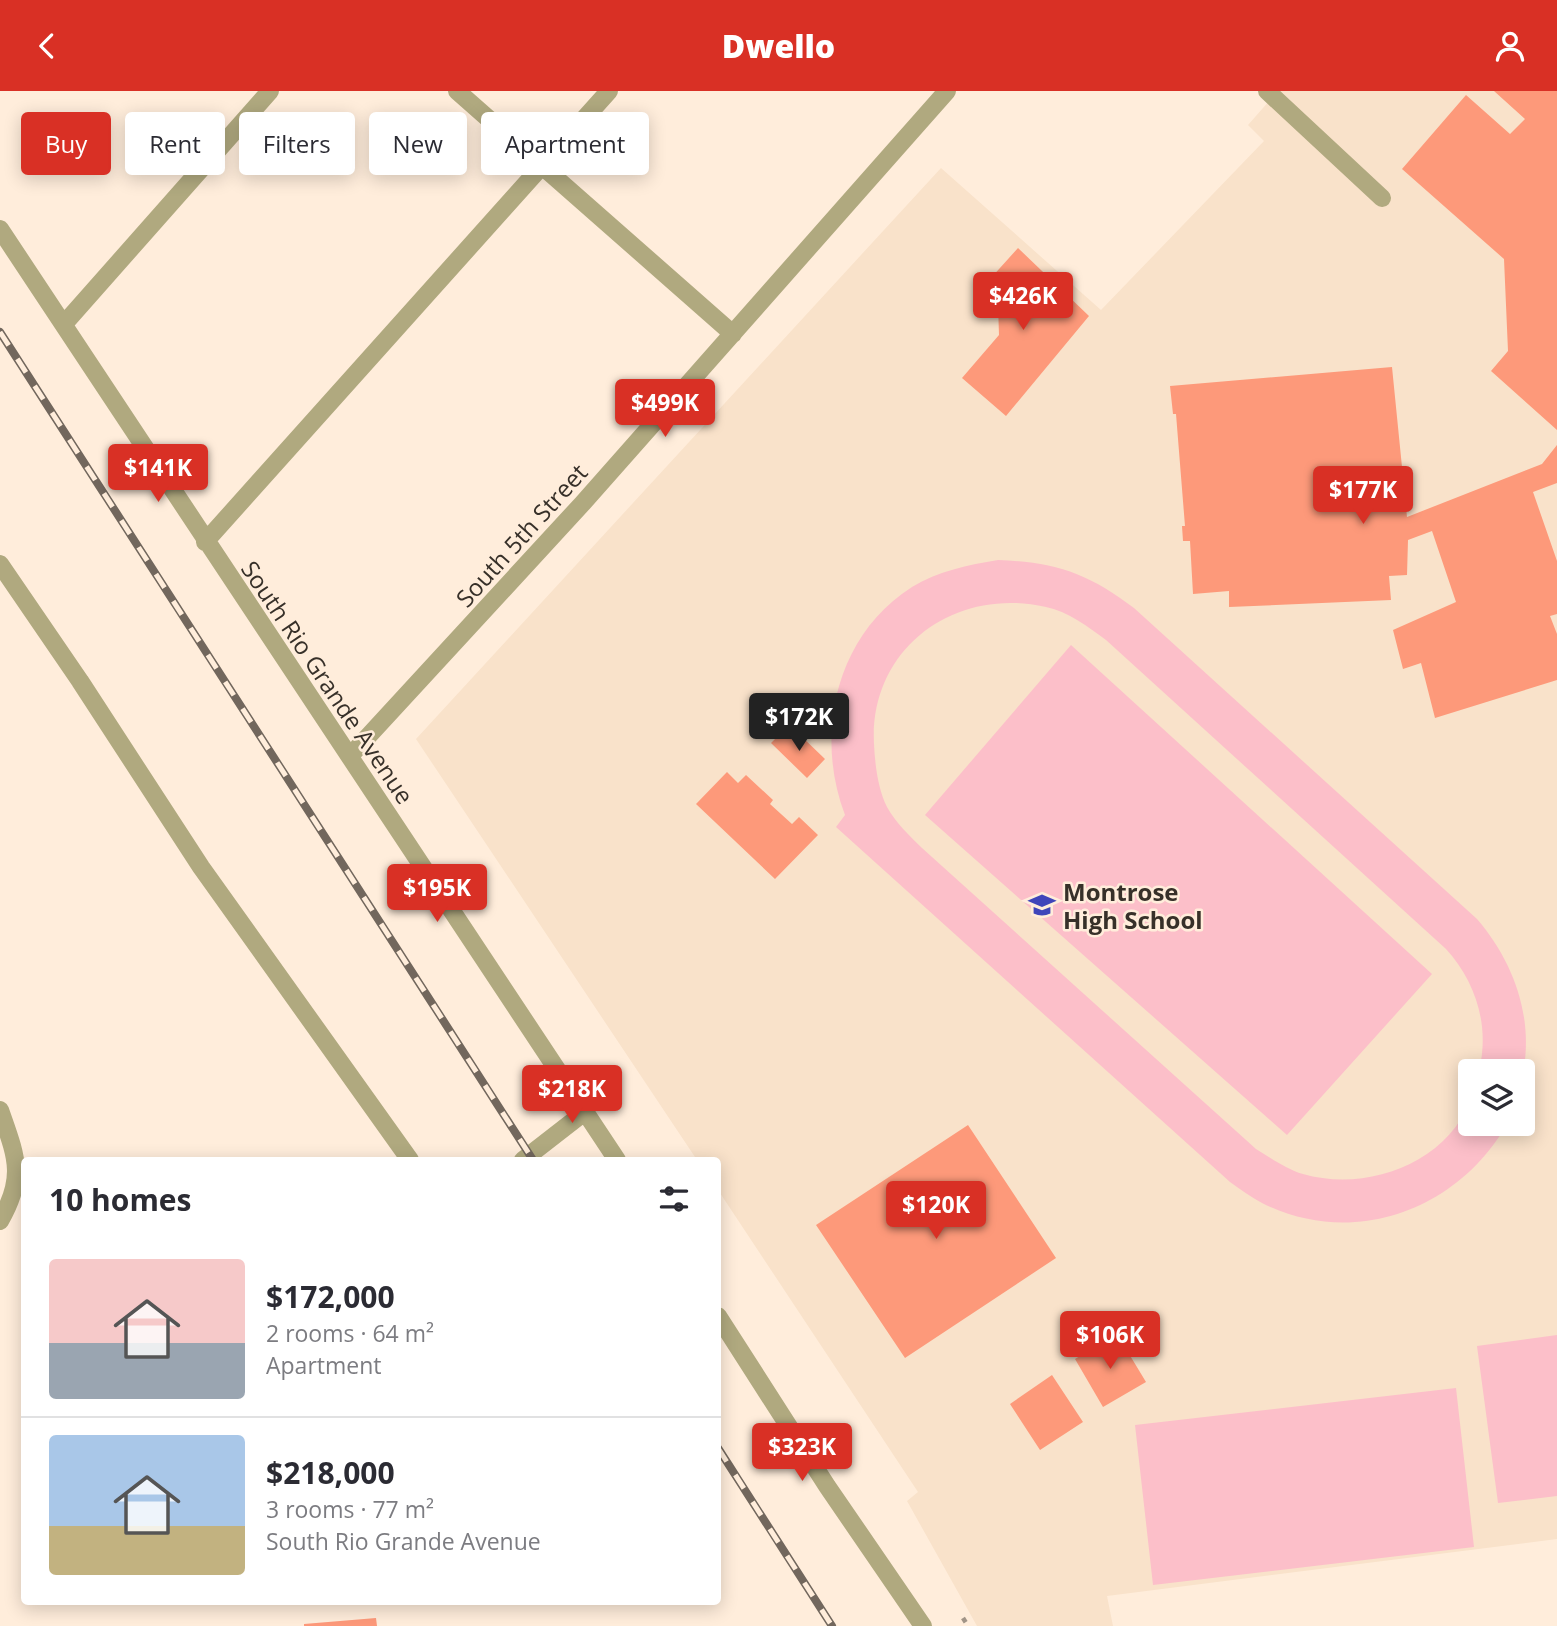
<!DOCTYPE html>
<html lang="en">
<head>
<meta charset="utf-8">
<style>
  body { margin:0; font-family:"Open Sans",sans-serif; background:#f2f2f3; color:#2b2b33; height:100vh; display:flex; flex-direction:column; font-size:26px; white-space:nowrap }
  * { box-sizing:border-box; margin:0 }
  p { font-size:23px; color:#7c7c81 }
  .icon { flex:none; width:38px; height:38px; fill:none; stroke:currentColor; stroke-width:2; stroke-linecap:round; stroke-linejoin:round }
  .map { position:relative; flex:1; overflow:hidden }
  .side { position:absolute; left:21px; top:1066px; width:700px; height:448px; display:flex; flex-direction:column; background:#fff; border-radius:7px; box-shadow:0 4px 18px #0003 }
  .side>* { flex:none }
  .top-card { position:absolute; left:21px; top:21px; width:700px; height:63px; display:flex; gap:14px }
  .controls { position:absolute; left:1458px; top:968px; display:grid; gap:14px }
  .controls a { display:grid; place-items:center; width:77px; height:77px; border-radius:7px; background:#fff; box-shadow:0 4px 18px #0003; font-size:35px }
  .price { position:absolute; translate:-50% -60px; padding:0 16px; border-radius:7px; background:#d93025; color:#fff; font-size:23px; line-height:46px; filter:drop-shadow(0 2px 4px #0008) }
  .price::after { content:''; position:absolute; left:50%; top:42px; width:21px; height:16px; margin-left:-10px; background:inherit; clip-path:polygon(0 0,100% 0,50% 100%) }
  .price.on { background:#222; color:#fff }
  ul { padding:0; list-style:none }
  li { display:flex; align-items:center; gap:21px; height:175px; padding:0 28px }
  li+li { border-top:2px solid #e1e1e2 }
  li span { display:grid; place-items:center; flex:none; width:196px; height:140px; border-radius:7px; color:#555 }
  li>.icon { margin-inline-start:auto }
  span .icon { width:84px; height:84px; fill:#fffc; stroke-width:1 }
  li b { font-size:30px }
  h2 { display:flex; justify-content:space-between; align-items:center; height:84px; padding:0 28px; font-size:30px }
  .pill { padding:0 24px; border-radius:7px; background:#fff; box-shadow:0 4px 18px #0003; font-size:24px; line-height:63px }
  .pill.on { background:#d93025; color:#fff }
  header { display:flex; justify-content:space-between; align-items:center; height:91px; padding:0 28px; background:#d93025; color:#fff; font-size:32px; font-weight:800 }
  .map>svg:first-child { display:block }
</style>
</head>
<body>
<header><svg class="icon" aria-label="back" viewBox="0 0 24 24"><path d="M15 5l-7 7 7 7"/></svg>Dwello<svg class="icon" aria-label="person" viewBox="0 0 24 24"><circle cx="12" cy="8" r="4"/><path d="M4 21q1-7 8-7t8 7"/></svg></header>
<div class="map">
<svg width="1557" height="1535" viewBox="0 0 1557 1535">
  <rect width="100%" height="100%" fill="#ffeddb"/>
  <path fill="#f9e2ca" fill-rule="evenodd" d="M1278,0h279v1448l-450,57 6,30h-136l-70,-125 11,-9 -200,-302v-30h-21l-281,-421 525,-571 160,142 163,-169 -16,-16zM1470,980h52v52h-52z"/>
  <path fill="#fcbfc9" d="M998,469c57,2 90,13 136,48l343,311c36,42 57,97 46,154l-44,-2c11,-45 -3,-89 -33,-122l-340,-309c-19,-14 -37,-28 -60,-33 -91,-21 -177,41 -172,137 1,21 4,45 13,63 8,15 23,29 35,41l334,301c15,9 30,20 47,25 62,18 142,-9 167,-73v22l37,1c-49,86 -154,125 -245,79 -11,-6 -22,-14 -32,-21l-394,-355 9,-12c-31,-81 -9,-180 67,-228 26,-16 56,-22 86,-27z
    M1071,554l361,329 -145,161 -362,-320z
    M1557,1244v161l-59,7 -21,-157z
    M1456,1297l18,159 -321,38 -18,-160z"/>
  <path fill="#fd997a" d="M1494,0h63v339l-66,-59 17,-20 -4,-92 -102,-90 64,-74 44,39 15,-15z
    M1018,157l71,68 -83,100 -44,-38 37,-43 -1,-30 -17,-16z
    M1392,276l15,150 135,-53 15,-19v38l-24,9 24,69v53l-7,2 7,18v46l-122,38 -14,-55 -18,6 -10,-39 63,-28 -24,-71 -24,9 -1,35 -18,1 2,24 -162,7v-16l-36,3 -3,-53h-7l-1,-15h3l-9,-112h-3l-3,-28z
    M784,639l10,9 5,-5 26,25 -18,19 -36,-35z
    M727,681l11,11 8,-8 27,25 -3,4 22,20 7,-7 19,18 -43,44 -79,-75z
    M968,1034l88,133 -151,100 -89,-133z
    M1117,1243l29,48 -43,25 -28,-48z
    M1052,1284l31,47 -43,28 -30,-46z
    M376,1527l1,8h-73v-2z"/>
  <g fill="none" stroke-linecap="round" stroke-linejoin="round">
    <path stroke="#a19588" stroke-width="4.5" stroke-dasharray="5 5" stroke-linecap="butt" d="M963,1527l5,8"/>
    <path stroke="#b0a97f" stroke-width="18" d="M457,0l276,243
      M1267,0l115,107
      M0,138l617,931
      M64,233l206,-233
      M205,451l404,-451
      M0,473l80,117 121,186 209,293
      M350,665l232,-252 365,-413
      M0,1019c16,46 26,66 0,111
      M523,1069l63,-49
      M718,1225l109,170 96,140"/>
    <g stroke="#72675d" stroke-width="8">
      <path id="rail" d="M0,241l533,828
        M718,1357l114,178"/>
    </g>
    <use href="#rail" stroke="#ffeddb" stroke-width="5" stroke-dasharray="16" stroke-linecap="butt"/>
  </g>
  <defs>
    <g id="school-bare" transform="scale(2.1)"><path d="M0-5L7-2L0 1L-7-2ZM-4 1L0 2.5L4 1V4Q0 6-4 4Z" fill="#3f45ba" stroke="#ffeddb" stroke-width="2.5" paint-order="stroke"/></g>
  </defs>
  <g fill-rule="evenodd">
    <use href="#school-bare" x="1042" y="814"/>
  </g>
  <g text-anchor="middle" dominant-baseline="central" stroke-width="5" stroke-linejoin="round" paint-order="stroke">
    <g font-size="24" fill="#373029" stroke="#ffeddb">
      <text transform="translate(521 444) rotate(-48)">South 5th Street</text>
      <text transform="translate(328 591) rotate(56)">South Rio Grande Avenue</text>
    </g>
    <g font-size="24" font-weight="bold" fill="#373029" stroke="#ffeddb" text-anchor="start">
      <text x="1063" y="800">Montrose<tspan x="1063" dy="28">High School</tspan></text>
    </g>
  </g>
</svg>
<div class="controls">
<a><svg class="icon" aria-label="layers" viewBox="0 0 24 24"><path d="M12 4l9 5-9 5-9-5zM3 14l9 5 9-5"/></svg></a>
</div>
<b class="price" style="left:1023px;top:241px">$426K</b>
<b class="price" style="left:665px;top:348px">$499K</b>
<b class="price" style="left:158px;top:413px">$141K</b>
<b class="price" style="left:1363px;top:435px">$177K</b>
<b class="price on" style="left:799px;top:662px">$172K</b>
<b class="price" style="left:437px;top:833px">$195K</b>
<b class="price" style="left:572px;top:1034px">$218K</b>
<b class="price" style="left:936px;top:1150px">$120K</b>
<b class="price" style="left:1110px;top:1280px">$106K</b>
<b class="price" style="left:802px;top:1392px">$323K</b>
<div class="top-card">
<a class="pill on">Buy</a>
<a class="pill">Rent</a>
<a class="pill">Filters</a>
<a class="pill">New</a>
<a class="pill">Apartment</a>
</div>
<section class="side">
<h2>10 homes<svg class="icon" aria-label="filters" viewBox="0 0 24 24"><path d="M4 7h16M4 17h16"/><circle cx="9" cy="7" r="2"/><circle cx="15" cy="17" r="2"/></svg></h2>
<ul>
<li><span style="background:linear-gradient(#f6c9c9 60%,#9aa5b1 0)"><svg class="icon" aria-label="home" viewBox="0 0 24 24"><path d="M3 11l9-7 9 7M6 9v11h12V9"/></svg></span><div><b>$172,000</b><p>2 rooms · 64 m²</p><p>Apartment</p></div></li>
<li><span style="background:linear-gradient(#a9c7e8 65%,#c2b280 0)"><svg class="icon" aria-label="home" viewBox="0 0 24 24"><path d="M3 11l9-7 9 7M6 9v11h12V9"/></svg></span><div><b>$218,000</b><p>3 rooms · 77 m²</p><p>South Rio Grande Avenue</p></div></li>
</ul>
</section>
</div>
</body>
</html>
